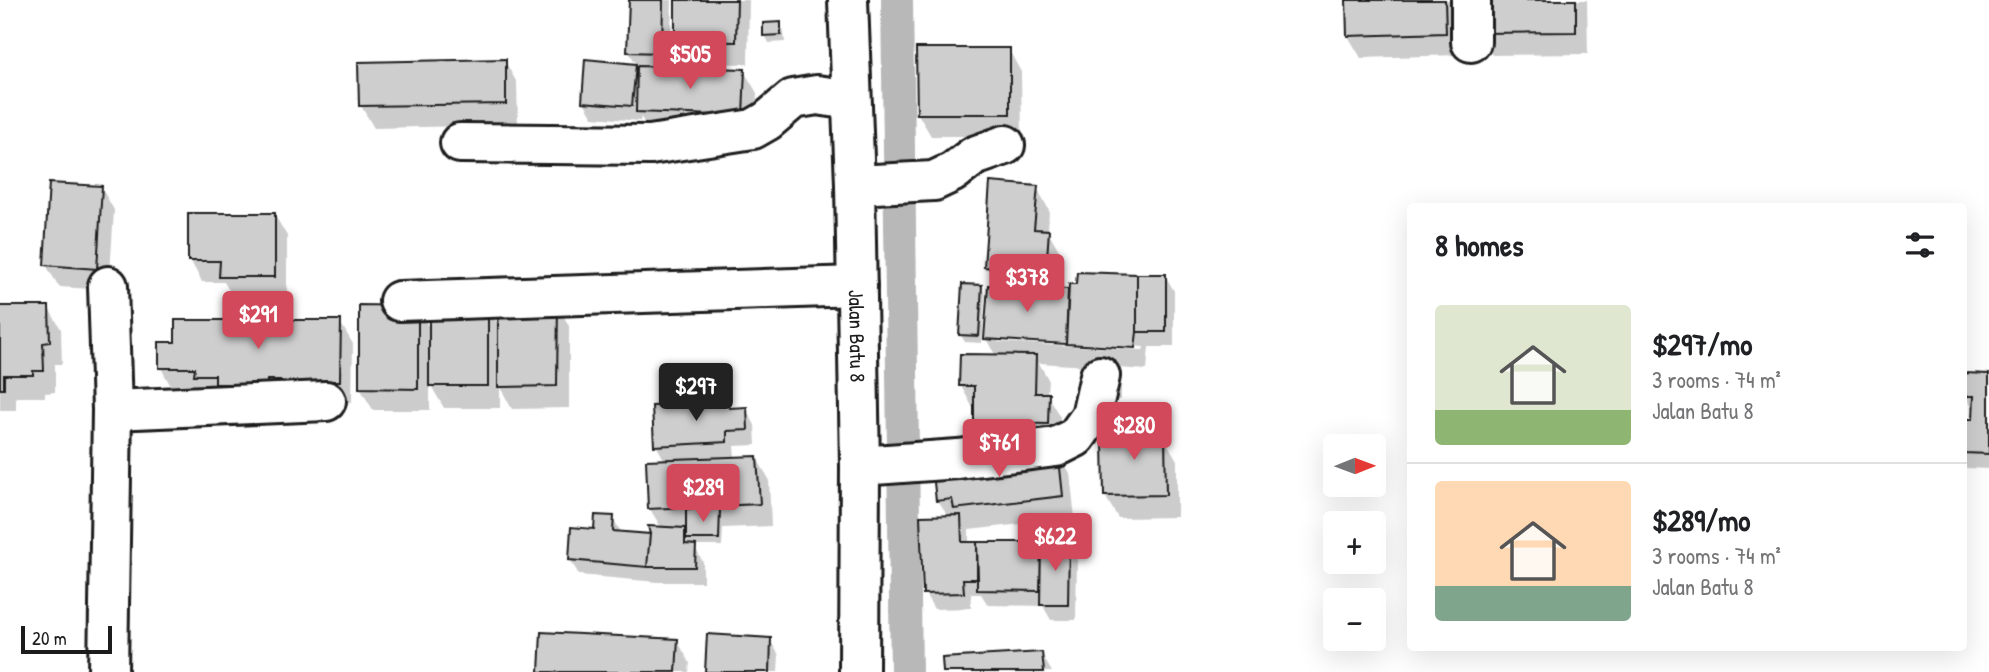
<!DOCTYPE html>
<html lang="en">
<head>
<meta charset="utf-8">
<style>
  body { margin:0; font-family:"Patrick Hand",sans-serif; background:#f2f2f2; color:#202124; height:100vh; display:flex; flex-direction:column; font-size:26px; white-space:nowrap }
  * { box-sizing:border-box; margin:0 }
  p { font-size:23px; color:#757577 }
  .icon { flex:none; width:38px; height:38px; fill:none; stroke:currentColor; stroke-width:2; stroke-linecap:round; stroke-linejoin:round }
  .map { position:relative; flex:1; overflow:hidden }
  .drawer { position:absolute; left:1407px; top:203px; width:560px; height:448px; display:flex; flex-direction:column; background:#fff; border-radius:7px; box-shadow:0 7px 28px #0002 }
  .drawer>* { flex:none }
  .needle { width:46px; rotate:89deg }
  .tools { position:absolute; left:1323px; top:434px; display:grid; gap:14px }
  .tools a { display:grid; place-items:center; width:63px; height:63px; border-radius:7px; background:#fff; box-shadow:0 7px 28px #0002; font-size:35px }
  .scale { position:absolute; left:21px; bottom:18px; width:91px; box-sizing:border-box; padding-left:7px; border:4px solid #1c1c1c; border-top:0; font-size:19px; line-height:24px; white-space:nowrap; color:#1c1c1c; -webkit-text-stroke:5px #fff; paint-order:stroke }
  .price { position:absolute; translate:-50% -60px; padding:0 16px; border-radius:7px; background:#d1495b; color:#fff; font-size:23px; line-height:46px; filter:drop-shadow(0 2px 4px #0008) }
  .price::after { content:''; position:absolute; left:50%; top:42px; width:21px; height:16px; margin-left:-10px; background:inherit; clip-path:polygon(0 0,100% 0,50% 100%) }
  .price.on { background:#222; color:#fff }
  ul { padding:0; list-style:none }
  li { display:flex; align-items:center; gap:21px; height:175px; padding:0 28px }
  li+li { border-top:2px solid #e0e0e0 }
  li span { display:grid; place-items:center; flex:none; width:196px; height:140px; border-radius:7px; color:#555 }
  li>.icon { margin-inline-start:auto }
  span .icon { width:84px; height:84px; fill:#fffc; stroke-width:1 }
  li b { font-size:30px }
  h2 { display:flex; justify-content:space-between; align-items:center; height:84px; padding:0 28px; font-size:30px }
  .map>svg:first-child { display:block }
</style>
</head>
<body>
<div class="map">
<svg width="1989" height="672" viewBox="0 0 1989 672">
  <rect width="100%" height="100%" fill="#fff"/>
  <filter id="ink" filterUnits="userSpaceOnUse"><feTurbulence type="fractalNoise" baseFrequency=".0143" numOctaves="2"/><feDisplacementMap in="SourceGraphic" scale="14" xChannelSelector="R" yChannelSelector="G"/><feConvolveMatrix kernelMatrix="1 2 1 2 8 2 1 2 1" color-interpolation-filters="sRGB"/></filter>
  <g filter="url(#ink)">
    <path fill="#0003" fill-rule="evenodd" d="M630,0h42l-2,68 74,3 13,22 -2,45 -105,-4 -9,-17 -1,4 -47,-4 -9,-15 3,-41 50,4 -8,-13z
      M677,0h72l-1,64 -59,-1 -12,-22z
      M1347,0h109l2,55 -97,3 -13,-22z
      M1479,0h108l1,54 -96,1 -12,-22z
      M780,24l4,8 1,10 -16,1 -4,-8z
      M1009,50l12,22 1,64h-91l-13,-22z
      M505,61l12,22 1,42 -144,3 -13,-22z
      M101,187l13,23 -5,80 -50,-3 -13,-22z
      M1037,188l12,22 -1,21 13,23 -3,36 12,1 95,-16 9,16v56h-25l-2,23 -29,-2 3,6v26h-18l-15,-34 -49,-3 9,16 -1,16 13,22v29l-72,-2 -13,-22 1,-14h-3l-12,-22 35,-30 -10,-17 12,-52 -12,-21zM998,338l146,9 -1,3 -145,-8z
      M274,214l13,22v63h-53l-10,-17h-22l-12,-22z
      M981,287l4,7 -3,49 -17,-1 -5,-8z
      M557,304l12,22v82l-57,1 -12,-22v21h-56l-14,-24v26h-57l-13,-22 57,-81 14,24 56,-25 13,22z
      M48,307l13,22 1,35h-7v28l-10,1v4h-29v13h-16v-102z
      M340,322l13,22 -1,58 -22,1 -157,-13 -12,-22 16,-25z
      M1989,375v94l-23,-1 -2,-4v-43h11l-1,-10 -9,-16z
      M728,405l3,5 15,-1 9,16 1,20 -22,1 1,12 21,-1 13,22 2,47 -48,2 -1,18h-28l9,16v20h-46l-78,-7 -9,-16 25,-28 18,-13 9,16 31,2 9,-7 -12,-20 15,-48 -9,-16z
      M1148,424l8,14h8l13,22v57l-59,1 -13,-22z
      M1057,451l13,22 5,45 -106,12v14h99l9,15 -1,61h-25l-8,-14 -55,-1 -7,-11h-10v14l-37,1 -9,-15 23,-77 -10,-17z
      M677,640l13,23 -1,9h-148z
      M770,640l9,15 -1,17h-71z
      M1041,653l11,19h-108z"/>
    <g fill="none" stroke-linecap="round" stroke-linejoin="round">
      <path stroke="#b8b8b8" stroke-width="32" d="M897,0l9,672"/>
    </g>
    <path fill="#cecece" stroke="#1c1c1c" stroke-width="2" d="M629,0h34l-1,53 -35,-1z
      M675,0h62l-1,42 -61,-1z
      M1346,0h99l1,33 -99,3z
      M1478,0h98v32l-98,1z
      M781,22v13l-18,1v-13z
      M916,48h94v66h-93z
      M506,59v45l-147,2 -1,-44z
      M585,59l51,5 -4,42 -50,-4z
      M637,66l108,3 -2,47 -107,-4z
      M990,182l48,4 -4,43 15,1 -3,42 -62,-5z
      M49,183l53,3 -5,83 -53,-4z
      M188,213h87v64h-56l1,-16h-32z
      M1077,272l60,2v58l-2,16 -69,-4 3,-60h7z
      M1137,274h29v58h-29z
      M962,284l20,1 -3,51 -20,-1z
      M988,285l80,4 -2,55 -82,-5z
      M498,302h60l-1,84 -59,1z
      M359,305l59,1v83l-59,-1z
      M429,305h59v81h-59z
      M0,306h49l1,36 -7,1 1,28h-11v4h-29v14h-4z
      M175,320h166l-1,61h-22v10h-39l1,-11h-13v4h-52v-9h-21l1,-7h-36v-26h16z
      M960,354l76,1 -1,38h14l-1,31 -74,-2v-36h-15z
      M1964,373l25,1v80l-25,-1v-34h9l1,-23h-10z
      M729,403v5l18,-1 1,23 -21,1v11l-73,4 -2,-40z
      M1149,422v14h16l1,59 -62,1 -1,-57 17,-16z
      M1058,449l5,47 -109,13 -2,-10 -16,2 -4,-37z
      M757,456l3,48 -112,5 -2,-49z
      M686,509h34l-1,30h-33z
      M595,515l19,1 -1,15 37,3 -3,33 -78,-7 2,-33 23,2z
      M961,515l1,27h15l1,37h-15l1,14 -41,1 -3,-78z
      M648,526l37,2v16l11,1 -1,22h-48l3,-33z
      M977,542h64l-1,49 -63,-1z
      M1041,542h28l-1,63h-28z
      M541,632l137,7 -2,33h-137z
      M707,634l64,4 -1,34h-65z
      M1042,652l2,20h-101l-1,-14z"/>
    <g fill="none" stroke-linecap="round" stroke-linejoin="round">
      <g stroke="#1c1c1c" stroke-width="44">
        <g id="minor">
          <path id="s1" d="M848,0l7,185 5,281 -1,206"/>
          <path d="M1471,0v42"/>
          <path d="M460,143l190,2 103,-16 14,-8 26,-22 24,-4 34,5"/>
          <path d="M855,185l79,-4 19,-9 21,-16 31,-11"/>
          <path d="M108,286l4,124 -4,262"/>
          <path d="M399,301l458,-15"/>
          <path d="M112,410l214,-9"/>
          <path d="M860,466l98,-7 98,-12 20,-10 15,-21 9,-40"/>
        </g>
      </g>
      <use href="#minor" stroke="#fff" stroke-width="38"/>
    </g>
  </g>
  <g text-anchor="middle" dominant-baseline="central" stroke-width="5" stroke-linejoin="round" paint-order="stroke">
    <g font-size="21" fill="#1c1c1c" stroke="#fff">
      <text stroke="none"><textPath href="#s1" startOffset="336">Jalan Batu 8</textPath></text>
    </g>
  </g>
</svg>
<div class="tools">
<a><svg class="needle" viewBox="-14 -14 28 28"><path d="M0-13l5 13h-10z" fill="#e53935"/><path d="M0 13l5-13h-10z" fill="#757577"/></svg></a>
<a>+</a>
<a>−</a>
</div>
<div class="scale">20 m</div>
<b class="price" style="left:690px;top:91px">$505</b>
<b class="price" style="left:1027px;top:314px">$378</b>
<b class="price" style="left:258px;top:351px">$291</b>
<b class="price on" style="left:696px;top:423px">$297</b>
<b class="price" style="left:1134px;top:462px">$280</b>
<b class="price" style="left:999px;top:479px">$761</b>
<b class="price" style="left:703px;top:524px">$289</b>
<b class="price" style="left:1055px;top:573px">$622</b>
<section class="drawer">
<h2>8 homes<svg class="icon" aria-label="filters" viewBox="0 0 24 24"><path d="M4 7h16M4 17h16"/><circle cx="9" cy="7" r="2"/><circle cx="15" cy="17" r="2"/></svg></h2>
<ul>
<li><span style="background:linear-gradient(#dfe7d0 75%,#8fb573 0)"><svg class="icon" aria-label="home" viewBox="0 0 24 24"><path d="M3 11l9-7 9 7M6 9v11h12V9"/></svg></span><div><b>$297/mo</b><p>3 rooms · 74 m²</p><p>Jalan Batu 8</p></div></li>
<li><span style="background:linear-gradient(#ffd9b3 75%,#7fa58c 0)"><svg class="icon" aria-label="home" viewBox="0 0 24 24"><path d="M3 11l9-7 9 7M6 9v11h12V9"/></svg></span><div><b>$289/mo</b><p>3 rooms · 74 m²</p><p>Jalan Batu 8</p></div></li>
</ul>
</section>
</div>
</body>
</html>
